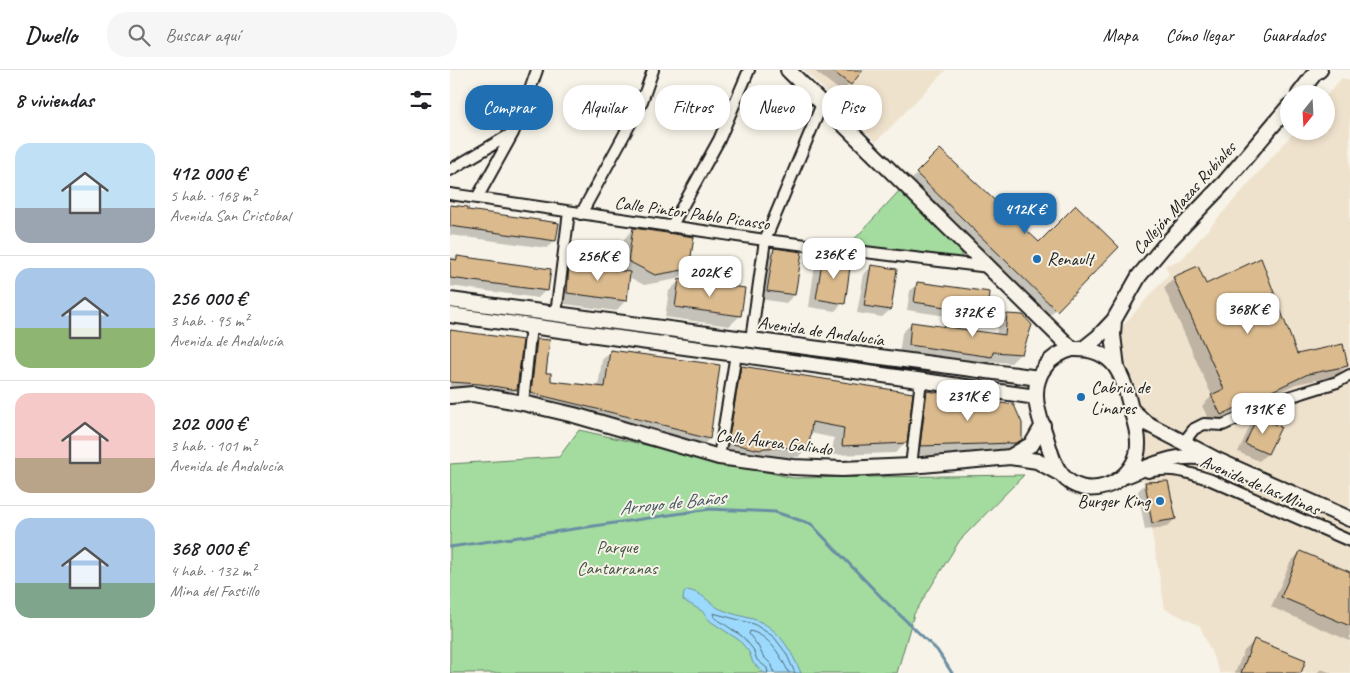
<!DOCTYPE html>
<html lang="es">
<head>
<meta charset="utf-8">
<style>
  body { margin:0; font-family:Caveat,sans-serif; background:#f6f6f6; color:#202124; height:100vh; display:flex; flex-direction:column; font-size:19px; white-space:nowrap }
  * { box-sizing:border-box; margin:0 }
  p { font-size:16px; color:#757577 }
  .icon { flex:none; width:28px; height:28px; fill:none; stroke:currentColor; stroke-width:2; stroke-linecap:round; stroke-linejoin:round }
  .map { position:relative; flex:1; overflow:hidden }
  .side { display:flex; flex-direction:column; background:#fff; width:450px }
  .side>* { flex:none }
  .banner { position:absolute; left:15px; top:15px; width:475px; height:45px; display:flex; gap:10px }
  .needle { width:32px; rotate:198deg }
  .tools { position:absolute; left:830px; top:15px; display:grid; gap:10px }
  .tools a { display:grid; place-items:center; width:55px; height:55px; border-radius:50%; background:#fff; box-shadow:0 2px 8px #0003; font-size:25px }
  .price { position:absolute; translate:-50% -42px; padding:0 11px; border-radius:10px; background:#fff; color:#222; font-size:16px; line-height:32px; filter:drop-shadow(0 1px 2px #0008) }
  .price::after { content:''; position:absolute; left:50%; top:30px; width:15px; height:11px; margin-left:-8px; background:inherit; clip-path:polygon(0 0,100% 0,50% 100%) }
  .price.current { background:#1f6fb2; color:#fff }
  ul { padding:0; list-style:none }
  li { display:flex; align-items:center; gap:15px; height:125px; padding:0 15px }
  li+li { border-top:1px solid #e0e0e0 }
  li span { display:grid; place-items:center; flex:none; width:140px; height:100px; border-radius:15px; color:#555 }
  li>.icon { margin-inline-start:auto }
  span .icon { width:60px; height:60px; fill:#fffc; stroke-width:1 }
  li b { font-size:21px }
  h2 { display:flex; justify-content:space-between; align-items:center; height:60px; padding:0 15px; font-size:21px }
  .pill { padding:0 18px; border-radius:20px; background:#fff; box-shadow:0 2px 8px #0003; font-size:18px; line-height:45px }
  .pill.current { background:#1f6fb2; color:#fff }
  header { display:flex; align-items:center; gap:30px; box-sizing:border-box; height:70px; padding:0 25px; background:#fff; border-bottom:1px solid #e0e0e0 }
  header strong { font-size:24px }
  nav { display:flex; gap:28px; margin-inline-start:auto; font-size:18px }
  .search { width:350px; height:45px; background:#f6f6f6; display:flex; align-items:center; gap:12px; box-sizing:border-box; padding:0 18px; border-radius:20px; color:#757577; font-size:19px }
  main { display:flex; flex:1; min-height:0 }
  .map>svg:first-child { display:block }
</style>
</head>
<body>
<header>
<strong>Dwello</strong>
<div class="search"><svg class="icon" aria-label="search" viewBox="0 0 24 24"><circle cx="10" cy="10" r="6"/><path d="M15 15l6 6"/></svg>Buscar aquí</div>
<nav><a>Mapa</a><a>Cómo llegar</a><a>Guardados</a></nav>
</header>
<main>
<section class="side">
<h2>8 viviendas<svg class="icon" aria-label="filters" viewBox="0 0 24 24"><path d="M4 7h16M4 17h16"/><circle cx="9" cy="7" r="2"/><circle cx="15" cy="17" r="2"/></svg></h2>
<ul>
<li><span style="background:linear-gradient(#bfe0f5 65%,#9aa5b1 0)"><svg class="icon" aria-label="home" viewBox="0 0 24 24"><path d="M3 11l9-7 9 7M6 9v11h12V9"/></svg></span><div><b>412 000 €</b><p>5 hab. · 168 m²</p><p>Avenida San Cristobal</p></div></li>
<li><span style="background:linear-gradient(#a9c7e8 60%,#8fb573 0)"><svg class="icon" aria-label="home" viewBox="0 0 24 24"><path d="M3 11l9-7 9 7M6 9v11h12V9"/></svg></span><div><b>256 000 €</b><p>3 hab. · 95 m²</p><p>Avenida de Andalucía</p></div></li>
<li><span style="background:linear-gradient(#f6c9c9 65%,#b9a48a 0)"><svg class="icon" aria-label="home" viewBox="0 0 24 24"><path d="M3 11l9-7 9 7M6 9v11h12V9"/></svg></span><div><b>202 000 €</b><p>3 hab. · 101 m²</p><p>Avenida de Andalucía</p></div></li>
<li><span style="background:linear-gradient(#a9c7e8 65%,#7fa58c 0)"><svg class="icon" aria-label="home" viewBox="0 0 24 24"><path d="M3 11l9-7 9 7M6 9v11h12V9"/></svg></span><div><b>368 000 €</b><p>4 hab. · 132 m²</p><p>Mina del Fastillo</p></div></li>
</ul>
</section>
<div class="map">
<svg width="900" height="603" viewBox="0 0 900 603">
  <rect width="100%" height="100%" fill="#f7f3e8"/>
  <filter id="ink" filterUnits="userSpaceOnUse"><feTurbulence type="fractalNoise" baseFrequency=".02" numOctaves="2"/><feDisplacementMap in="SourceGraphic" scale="10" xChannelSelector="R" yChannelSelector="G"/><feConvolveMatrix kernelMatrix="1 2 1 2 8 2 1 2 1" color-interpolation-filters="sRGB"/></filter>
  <g filter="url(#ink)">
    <path fill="#efe2cd" d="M354,0h142l-70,72z
      M892,8l8,3v592h-130l-20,-47 -35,-17 -48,-277 52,-58 -4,-9 15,-4 115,-130h31v-35z"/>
    <path fill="#a4db9f" stroke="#607c5e" d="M450,120l61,58 1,9 -7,1 -105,-14z
      M129,360l214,48 231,-3 -64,65 -46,74 -17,59h-447v-209l109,-7z"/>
    <path fill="#9cdafd" stroke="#698ea3" d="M237,520c17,3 20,12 33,19 11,5 22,7 33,10 26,8 38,32 48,54h-37l-11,-10 -4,-11 -10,-12 -29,-19 -8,-10 -19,-11 1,-7z"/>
    <path fill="#0003" d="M363,0h44l3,2 -18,20z
      M490,81l99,93 78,3 -72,73 -139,-135z
      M0,136l17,5 88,29 -8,8 -97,-13z
      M183,159l54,39 -10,11 -33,6 -15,-8 -3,23 -10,11 -59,-8 2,-27 11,-10 48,5 5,-31z
      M324,179l20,46 -8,8 -26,-4 7,-42z
      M0,187l99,13 -3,20 -8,8 -88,-12z
      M373,187l20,46 -8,8 -26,-4 6,-42z
      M422,196l18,44 -8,7 -25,-4 7,-39z
      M724,208l122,77 50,11 -10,10 -40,8 -85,40 -9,-18 10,-10 -48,-108z
      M230,210l60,36 -11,10 -64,-9 4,-26z
      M468,213l69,30 -8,8 -72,-11 3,-19z
      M557,245l14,38 -10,10 -24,-2 -6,6 -82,-12 3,-22 10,-10 84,12 2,-10z
      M0,262l66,57 -10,11 -56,-8z
      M87,271l8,33 5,8 48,5 4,-27 8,-8 99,87 -8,8 -178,-46 6,-52z
      M291,297l165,76 -11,10 -63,2 2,-17 -24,-5 -2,14 -10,10 -45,1 -34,-5 12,-76z
      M477,322l93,47 -10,11 -7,3 -93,3 6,-53z
      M808,348l9,36 -8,7 -21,-9 12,-26z
      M696,413l29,36 -8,8 -22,3 -7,-39z
      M850,482l50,22v67l-79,-34 19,-44z
      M804,571l45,32h-64l9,-22z
      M871,599l11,4h-15z"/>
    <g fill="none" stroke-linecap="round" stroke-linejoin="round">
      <path stroke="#4f6876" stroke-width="1" d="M318,603l-1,-5 -10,-8 -4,-11 -10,-12 -29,-20 -1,-4 41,11 20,13 12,16 9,20
        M324,603l-2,-8 -9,-9 -5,-10 -9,-12 1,-3c20,5 30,24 39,42"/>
      <path stroke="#698ea3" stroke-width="3" d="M0,477l260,-38 65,3 36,12 73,76 53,50 15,23"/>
    </g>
    <path fill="#dbbb8e" stroke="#1c1c1c" d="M381,0h32l-12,15z
      M490,79l99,93 37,-37 43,42 -62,64 -141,-138z
      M0,135l18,2v3l91,13 -3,18 -106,-15z
      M183,158l61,9 -5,32 -34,6 -27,-14z
      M324,178l28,4 -7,43 -28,-4z
      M7,186l94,13 -3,22 -98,-13v-19l7,1z
      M373,186l28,4 -6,44 -29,-5z
      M811,188l36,96 46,-10 5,22 -40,8 -87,41 -10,-20 13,-6 -51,-112 25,-11 8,18z
      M119,194l61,8 -3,29 -60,-8z
      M421,195l26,4 -6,41 -27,-4z
      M229,209l66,9 -4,28 -66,-9z
      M467,212l73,10 -2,22 -74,-12z
      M557,244l16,1 9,10 -10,29 -29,-2 -1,5 -83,-12 2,-23 94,13z
      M0,260l73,10 -6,50 -37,-6 -30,-2z
      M87,269l13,1 -4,33h5v8l54,6 5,-37 110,15 -10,74 -24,-6 1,-2 -156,-38z
      M291,296l172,27 -6,50 -65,3 2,-18 -32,-6 -3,25 -45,1 -4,2 -32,-7z
      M477,321l87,14 8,18v17l-7,3 -95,3z
      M807,347l24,10 -13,27 -23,-10z
      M718,411l8,38 -24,4 -7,-41z
      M850,481l50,21v54l-69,-29z
      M804,569l52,21 -5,13h-60z"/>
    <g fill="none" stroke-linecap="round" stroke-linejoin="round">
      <g stroke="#1c1c1c" stroke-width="14">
        <path id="street" d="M0,100l61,-36
          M0,124l315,46 224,27
          M27,128l36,-65 10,-23 14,-40
          M131,144l60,-110 12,-34
          M221,157l48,-87 30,-70
          M106,244l13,-102
          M301,270l14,-100 57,-136
          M73,333l8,-77
          M733,373l11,-14 10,-5 19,1 50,-23 64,-20 13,-7
          M269,387l17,-103
          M461,396l10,-86
          M698,402c23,-6 42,1 63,8l139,61"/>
      </g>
      <g stroke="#1c1c1c" stroke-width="18">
        <path id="secondary" d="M338,0l284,279
          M849,24l16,-21 5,-3
          M0,230l589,78
          M0,245l286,39 300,43
          M664,250l-1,15 4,32
          M622,279c45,-2 51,28 60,64 4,13 8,27 5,41 -8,31 -52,48 -75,21 -9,-10 -12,-25 -16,-38 -4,-13 -10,-27 -10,-41 -1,-23 14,-41 36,-47z
          M633,279l15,-12 16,-17 25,-44 25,-30 61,-64 64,-76
          M0,326l23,-2 50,9 51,12 145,42 74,10 49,2 69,-3 99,-9 27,4 22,12
          M682,340l14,13 71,37 133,59
          M560,387l22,-13 11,-19
          M675,406c29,-11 49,-23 81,-18"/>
      </g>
      <use href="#street" stroke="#f7f3e8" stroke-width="10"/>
      <use href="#secondary" stroke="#f7f3e8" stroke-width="14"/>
    </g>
  </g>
  <g fill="#1f6fb2" stroke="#f7f3e8" stroke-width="2">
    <circle cx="587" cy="189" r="5"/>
    <circle cx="631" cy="327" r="5"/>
    <circle cx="710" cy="431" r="5"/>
  </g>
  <g text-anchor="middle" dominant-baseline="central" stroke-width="4" stroke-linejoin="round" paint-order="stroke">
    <g font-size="18" fill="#1c1c1c" stroke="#f7f3e8">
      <text transform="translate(734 128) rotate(-48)">Callejón Mazas Rubiales</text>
      <text transform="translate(242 143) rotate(8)">Calle Pintor Pablo Picasso</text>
      <text transform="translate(371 261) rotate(8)">Avenida de Andalucía</text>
      <text transform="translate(324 372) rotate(7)">Calle Áurea Galindo</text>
      <text transform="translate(810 415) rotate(23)">Avenida de las Minas</text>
    </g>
    <g font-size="18" fill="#1c1c1c" stroke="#f7f3e8" text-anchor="start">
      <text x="597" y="189">Renault</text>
      <text x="641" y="317">Cabria de<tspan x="641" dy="21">Linares</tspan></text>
      <text x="700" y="431" text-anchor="end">Burger King</text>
    </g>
    <g font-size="18" fill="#455543" stroke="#f7f3e8">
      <text x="167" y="477">Parque<tspan x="167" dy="21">Cantarranas</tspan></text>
    </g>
    <g font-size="19" font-style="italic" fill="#425560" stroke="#f7f3e8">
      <text transform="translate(222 433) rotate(-6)">Arroyo de Baños</text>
    </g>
  </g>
</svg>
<div class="tools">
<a><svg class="needle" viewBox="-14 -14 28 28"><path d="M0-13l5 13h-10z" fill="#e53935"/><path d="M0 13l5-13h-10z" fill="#757577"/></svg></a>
</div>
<b class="price current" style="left:575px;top:165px">412K €</b>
<b class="price" style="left:384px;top:210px">236K €</b>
<b class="price" style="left:148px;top:212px">256K €</b>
<b class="price" style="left:260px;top:228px">202K €</b>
<b class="price" style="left:798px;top:265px">368K €</b>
<b class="price" style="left:523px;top:268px">372K €</b>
<b class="price" style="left:518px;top:352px">231K €</b>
<b class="price" style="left:813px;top:365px">131K €</b>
<div class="banner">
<a class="pill current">Comprar</a>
<a class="pill">Alquilar</a>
<a class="pill">Filtros</a>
<a class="pill">Nuevo</a>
<a class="pill">Piso</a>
</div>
</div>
</main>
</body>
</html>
